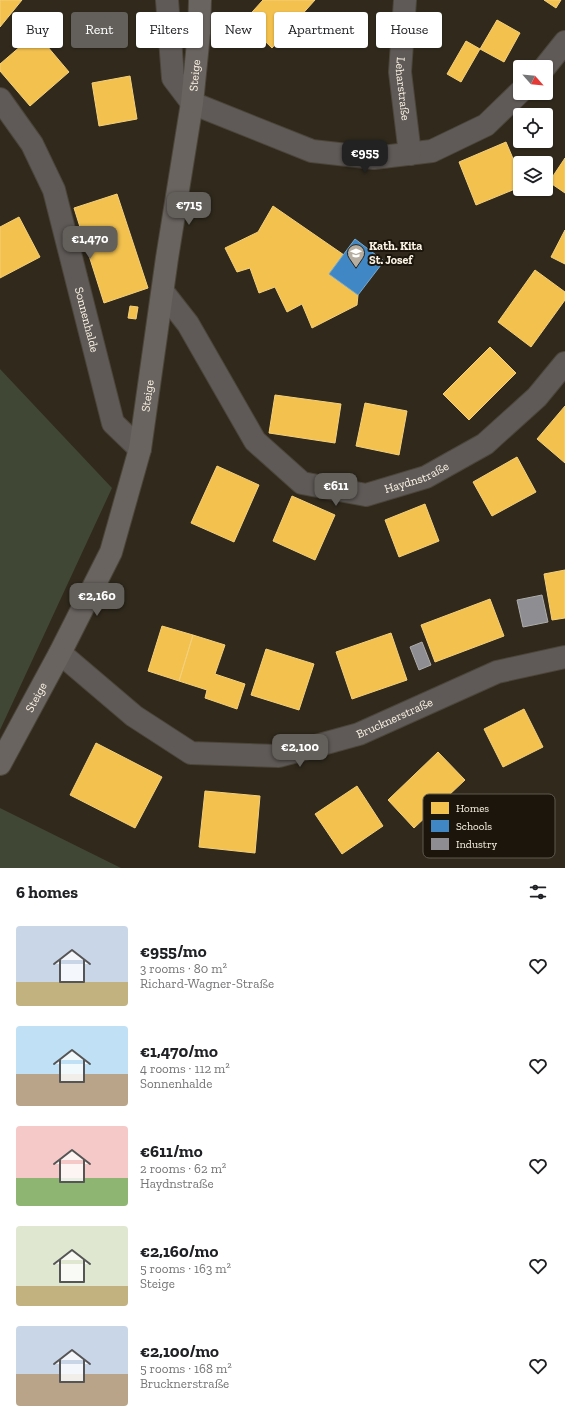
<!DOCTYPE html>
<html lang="en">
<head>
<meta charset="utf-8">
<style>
  body { margin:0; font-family:"Zilla Slab",serif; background:#f6f6f6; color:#202124; height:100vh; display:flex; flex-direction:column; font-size:15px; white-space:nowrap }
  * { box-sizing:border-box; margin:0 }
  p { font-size:13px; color:#757577 }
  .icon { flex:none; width:22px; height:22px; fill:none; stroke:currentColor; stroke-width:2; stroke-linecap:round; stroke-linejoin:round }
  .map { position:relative; height:868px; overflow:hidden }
  .panel { display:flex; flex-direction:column; background:#fff; flex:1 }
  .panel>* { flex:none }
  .banner { position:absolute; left:12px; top:12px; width:541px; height:36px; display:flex; gap:8px }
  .needle { width:26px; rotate:117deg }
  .controls { position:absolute; left:513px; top:60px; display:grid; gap:8px }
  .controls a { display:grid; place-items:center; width:40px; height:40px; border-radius:4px; background:#fff; box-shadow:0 1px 3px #0004; font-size:20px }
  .price { position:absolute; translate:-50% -34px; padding:0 9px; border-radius:8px; background:#63605b; color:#fff; font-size:13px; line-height:26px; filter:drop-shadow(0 1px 2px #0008) }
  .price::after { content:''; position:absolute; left:50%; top:24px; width:12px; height:9px; margin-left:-6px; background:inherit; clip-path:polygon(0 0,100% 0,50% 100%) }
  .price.selected { background:#222; color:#fff }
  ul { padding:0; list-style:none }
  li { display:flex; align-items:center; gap:12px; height:100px; padding:0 16px }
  li span { display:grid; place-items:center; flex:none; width:112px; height:80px; border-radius:4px; color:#555 }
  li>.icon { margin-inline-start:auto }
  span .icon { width:48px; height:48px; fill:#fffc; stroke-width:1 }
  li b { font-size:17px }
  h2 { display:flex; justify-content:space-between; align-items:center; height:48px; padding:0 16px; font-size:17px }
  .tag { padding:0 14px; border-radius:4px; background:#fff; box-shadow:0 1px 3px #0004; font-size:14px; line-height:36px }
  .tag.selected { background:#63605b; color:#fff }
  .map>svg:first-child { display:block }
</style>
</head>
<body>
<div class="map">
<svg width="565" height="868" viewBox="0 0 565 868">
  <rect width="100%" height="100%" fill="#30291c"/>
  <path fill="#404734" d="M0,369l112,119 -112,242z
    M0,808l121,60h-121z"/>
  <path fill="#f2c14e" stroke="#f5d07b" d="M0,0h22l-22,27z
    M263,0h52l-43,48 -28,-27z
    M544,0h17l-5,8z
    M497,20l23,13 -16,29 -24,-13z
    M36,33l33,39 -39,34 -30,-35v-7z
    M466,41l14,8 -19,33 -14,-8z
    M130,76l7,43 -38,7 -7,-43z
    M506,142l14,33v12l-44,18 -17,-43z
    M565,158v35l-16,-11z
    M117,194l31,94 -44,15 -30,-95z
    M273,206l71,49 -15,19 29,21 -1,10 -45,23 -10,-24 -15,8 -12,-25 -16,6 -9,-25 -13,4 -12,-24 33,-16z
    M19,217l21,40 -40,21v-51z
    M565,230v34l-14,-7z
    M535,270l30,22v8l-34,47 -33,-25z
    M130,306l8,1 -2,12 -8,-1z
    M490,347l26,26 -47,47 -26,-26z
    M275,395l66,9 -6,39 -66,-10z
    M365,403l42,8 -8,44 -43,-9z
    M565,406v57l-28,-24z
    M517,457l19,35 -44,24 -19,-34z
    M217,466l42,19 -25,57 -43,-19z
    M292,496l43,19 -20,45 -42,-19z
    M425,504l14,37 -40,16 -14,-37z
    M565,570v48l-13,2 -8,-46z
    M490,599l14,37 -69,26 -14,-37z
    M162,626l31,9 -14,46 -31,-10z
    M391,633l16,47 -55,19 -16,-47z
    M193,635l32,10 -10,29 30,10 -8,25 -32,-11 2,-8 -28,-9z
    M266,649l48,15 -15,46 -48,-15z
    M524,709l19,38 -40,20 -19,-38z
    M96,743l66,34 -27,51 -65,-33z
    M438,752l27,28 -51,48 -26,-28z
    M357,786l26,40 -41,28 -27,-40z
    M205,791l55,5 -5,57 -56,-6z"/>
  <path fill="#3f88c5" stroke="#78a8cf" d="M355,239l29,22 -26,34 -29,-21z"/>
  <path fill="#8d8d92" stroke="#aeacab" d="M542,595l6,27 -25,5 -6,-27z
    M422,642l9,23 -12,5 -9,-23z"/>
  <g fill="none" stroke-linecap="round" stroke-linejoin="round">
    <g stroke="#4b453a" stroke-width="24">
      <g id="street">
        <path d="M167,0l6,78 19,25 120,48 62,7 58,-7 54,-26 34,-33"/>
        <path id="s1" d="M405,0l-5,72 10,82"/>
        <path d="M545,67l20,-25"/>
        <path id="s2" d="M0,99l32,45 22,46 59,233 27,26"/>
        <path id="s3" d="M163,292l25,32 67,117 47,42 64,12 60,-18 59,-33 52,-47 28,-34"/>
        <path id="s4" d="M60,653l74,63 57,37 88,3 80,-22 138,-62 68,-15"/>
      </g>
    </g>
    <g stroke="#4b453a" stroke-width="24">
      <g id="secondary">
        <path id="s5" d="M0,764l60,-111 51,-101 29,-103 27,-191 25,-155 7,-70 1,-33"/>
      </g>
    </g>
    <use href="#street" stroke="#5f5a57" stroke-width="22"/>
    <use href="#secondary" stroke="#6a6460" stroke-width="22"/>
  </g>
  <defs>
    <g id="school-pin" transform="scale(0.9)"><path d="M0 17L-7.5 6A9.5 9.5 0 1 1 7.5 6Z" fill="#b5ad9f" stroke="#1b150b"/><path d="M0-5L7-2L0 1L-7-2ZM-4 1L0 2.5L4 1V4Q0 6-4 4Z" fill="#fff"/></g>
  </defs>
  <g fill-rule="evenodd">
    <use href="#school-pin" x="356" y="253"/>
  </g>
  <g text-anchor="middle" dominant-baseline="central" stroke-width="4" stroke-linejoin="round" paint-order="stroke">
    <g font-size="12" fill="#fcf4e5" stroke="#1b150b">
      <text stroke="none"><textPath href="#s5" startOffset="724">Steige</textPath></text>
      <text stroke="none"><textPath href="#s1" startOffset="89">Leharstraße</textPath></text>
      <text stroke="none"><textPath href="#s2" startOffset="240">Sonnenhalde</textPath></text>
      <text stroke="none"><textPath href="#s5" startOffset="400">Steige</textPath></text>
      <text stroke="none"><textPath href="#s3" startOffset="357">Haydnstraße</textPath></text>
      <text stroke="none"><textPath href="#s5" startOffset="76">Steige</textPath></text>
      <text stroke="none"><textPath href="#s4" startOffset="375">Brucknerstraße</textPath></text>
    </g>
    <g font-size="12" font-weight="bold" fill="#fcf4e5" stroke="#1b150b" text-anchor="start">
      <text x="369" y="246">Kath. Kita<tspan x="369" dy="14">St. Josef</tspan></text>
    </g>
  </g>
  <rect x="423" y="794" width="132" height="64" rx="6" fill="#1b150b" stroke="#5e584c" stroke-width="1"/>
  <rect x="431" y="802" width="18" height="12" fill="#f2c14e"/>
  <rect x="431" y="820" width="18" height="12" fill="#3f88c5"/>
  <rect x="431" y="838" width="18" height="12" fill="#8d8d92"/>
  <g font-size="11" fill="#fcf4e5">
    <text x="456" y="812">Homes</text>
    <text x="456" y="830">Schools</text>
    <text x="456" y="848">Industry</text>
  </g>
</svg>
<div class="controls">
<a><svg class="needle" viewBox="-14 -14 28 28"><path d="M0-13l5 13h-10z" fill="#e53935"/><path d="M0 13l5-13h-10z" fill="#757577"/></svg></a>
<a><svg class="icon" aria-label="locate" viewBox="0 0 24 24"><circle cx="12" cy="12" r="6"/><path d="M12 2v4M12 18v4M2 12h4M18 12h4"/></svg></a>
<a><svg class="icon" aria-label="layers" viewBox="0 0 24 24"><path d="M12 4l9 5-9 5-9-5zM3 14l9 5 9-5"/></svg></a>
</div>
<b class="price selected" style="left:365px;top:174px">€955</b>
<b class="price" style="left:189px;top:226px">€715</b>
<b class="price" style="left:90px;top:260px">€1,470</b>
<b class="price" style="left:336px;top:507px">€611</b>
<b class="price" style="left:97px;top:617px">€2,160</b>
<b class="price" style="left:300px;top:768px">€2,100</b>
<div class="banner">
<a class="tag">Buy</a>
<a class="tag selected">Rent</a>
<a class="tag">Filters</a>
<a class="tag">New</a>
<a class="tag">Apartment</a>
<a class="tag">House</a>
</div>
</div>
<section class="panel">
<h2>6 homes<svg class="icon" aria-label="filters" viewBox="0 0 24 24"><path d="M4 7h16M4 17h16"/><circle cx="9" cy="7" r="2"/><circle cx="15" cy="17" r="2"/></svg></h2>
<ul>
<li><span style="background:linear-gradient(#c9d6e8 70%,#c2b280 0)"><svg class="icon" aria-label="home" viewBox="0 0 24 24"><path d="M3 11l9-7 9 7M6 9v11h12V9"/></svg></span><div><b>€955/mo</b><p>3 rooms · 80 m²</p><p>Richard-Wagner-Straße</p></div><svg class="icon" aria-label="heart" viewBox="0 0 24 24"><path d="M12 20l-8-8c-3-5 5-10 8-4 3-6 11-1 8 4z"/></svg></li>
<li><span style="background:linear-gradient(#bfe0f5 60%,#b9a48a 0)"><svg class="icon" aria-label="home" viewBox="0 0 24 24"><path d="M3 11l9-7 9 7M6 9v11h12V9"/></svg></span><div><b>€1,470/mo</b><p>4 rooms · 112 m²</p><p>Sonnenhalde</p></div><svg class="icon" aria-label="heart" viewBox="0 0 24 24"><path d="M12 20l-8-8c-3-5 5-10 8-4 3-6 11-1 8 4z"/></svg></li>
<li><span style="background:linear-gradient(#f6c9c9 65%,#8fb573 0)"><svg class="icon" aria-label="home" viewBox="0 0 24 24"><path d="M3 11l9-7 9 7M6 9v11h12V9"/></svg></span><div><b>€611/mo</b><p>2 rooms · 62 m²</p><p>Haydnstraße</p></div><svg class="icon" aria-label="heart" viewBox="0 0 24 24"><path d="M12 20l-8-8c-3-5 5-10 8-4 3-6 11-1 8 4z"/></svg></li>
<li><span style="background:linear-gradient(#dfe7d0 75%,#c2b280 0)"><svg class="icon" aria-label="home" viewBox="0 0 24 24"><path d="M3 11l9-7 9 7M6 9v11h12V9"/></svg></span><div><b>€2,160/mo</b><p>5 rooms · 163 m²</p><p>Steige</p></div><svg class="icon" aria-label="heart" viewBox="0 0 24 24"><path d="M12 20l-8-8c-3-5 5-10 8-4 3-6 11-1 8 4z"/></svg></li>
<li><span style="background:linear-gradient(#c9d6e8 60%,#b9a48a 0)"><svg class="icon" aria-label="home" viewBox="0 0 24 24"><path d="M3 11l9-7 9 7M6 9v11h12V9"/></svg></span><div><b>€2,100/mo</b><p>5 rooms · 168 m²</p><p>Brucknerstraße</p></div><svg class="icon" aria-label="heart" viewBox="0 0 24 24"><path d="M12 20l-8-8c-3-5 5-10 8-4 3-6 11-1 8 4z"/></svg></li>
</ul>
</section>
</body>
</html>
